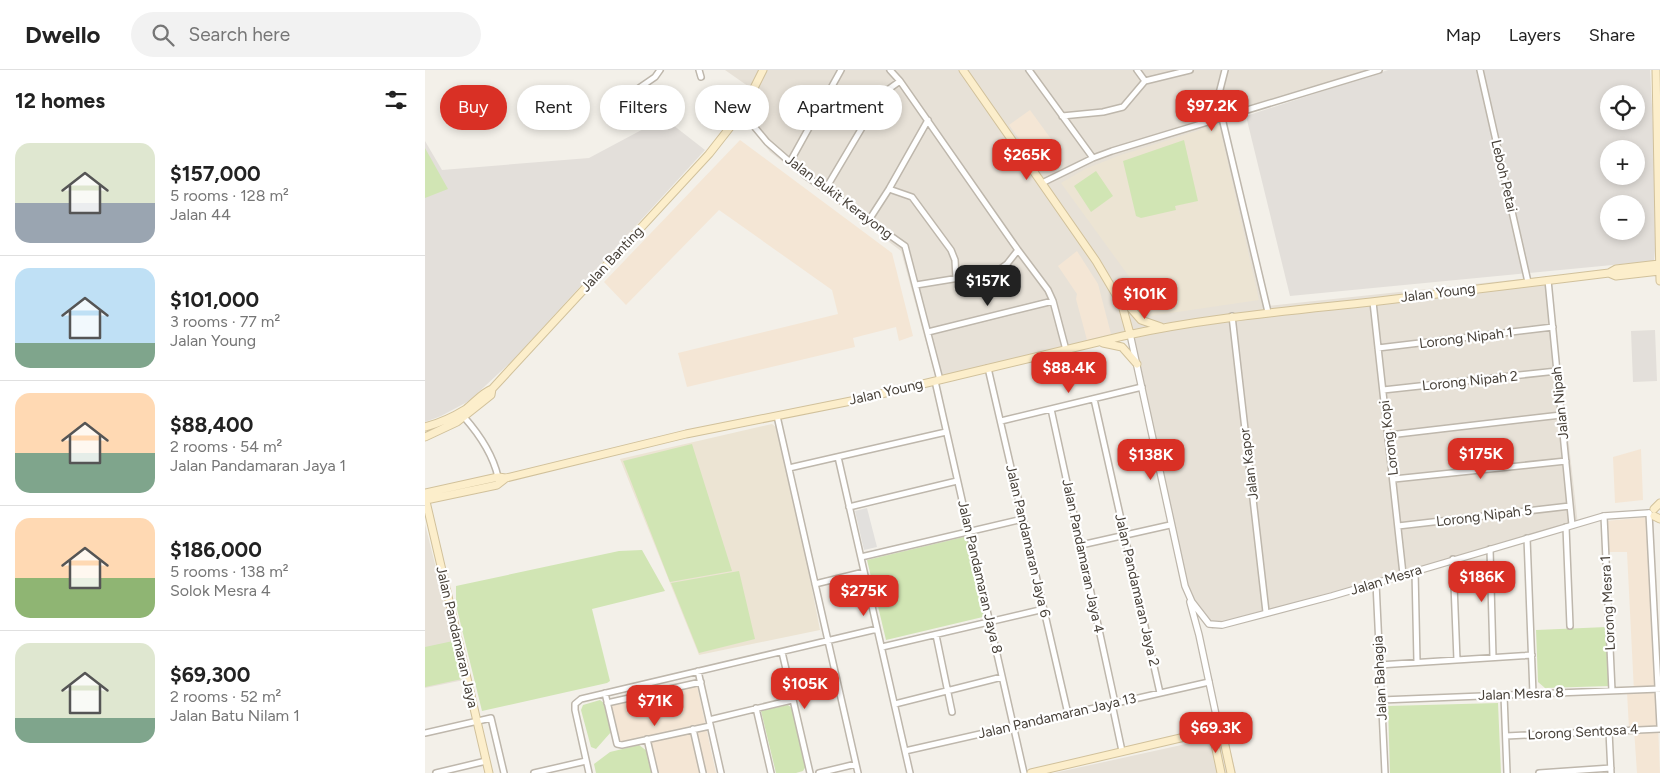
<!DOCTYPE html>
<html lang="en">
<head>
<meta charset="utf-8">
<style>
  body { margin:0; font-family:Figtree,sans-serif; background:#f2f2f2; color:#222; height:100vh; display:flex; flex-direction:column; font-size:19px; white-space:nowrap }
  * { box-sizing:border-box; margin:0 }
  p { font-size:16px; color:#767676 }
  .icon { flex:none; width:28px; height:28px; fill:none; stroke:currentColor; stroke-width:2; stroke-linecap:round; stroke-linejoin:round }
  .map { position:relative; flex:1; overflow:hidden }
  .drawer { display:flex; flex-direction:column; background:#fff; width:425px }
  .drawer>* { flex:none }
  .hud { position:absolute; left:15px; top:15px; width:475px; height:45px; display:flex; gap:10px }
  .controls { position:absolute; left:1175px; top:15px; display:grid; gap:10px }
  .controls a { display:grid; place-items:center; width:45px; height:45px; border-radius:50%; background:#fff; box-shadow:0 2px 8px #0003; font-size:25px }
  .price { position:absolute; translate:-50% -42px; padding:0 11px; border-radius:10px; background:#d93025; color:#fff; font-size:16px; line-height:32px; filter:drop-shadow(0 1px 2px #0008) }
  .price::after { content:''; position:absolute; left:50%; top:30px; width:15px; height:11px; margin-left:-8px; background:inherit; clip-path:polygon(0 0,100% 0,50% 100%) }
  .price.current { background:#222; color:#fff }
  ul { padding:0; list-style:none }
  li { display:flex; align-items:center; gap:15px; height:125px; padding:0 15px }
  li+li { border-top:1px solid #e0e0e0 }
  li span { display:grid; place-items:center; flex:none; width:140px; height:100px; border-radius:15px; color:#555 }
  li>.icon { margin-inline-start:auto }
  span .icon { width:60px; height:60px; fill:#fffc; stroke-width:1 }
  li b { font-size:21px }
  h2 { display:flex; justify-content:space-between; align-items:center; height:60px; padding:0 15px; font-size:21px }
  .chip { padding:0 18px; border-radius:22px; background:#fff; box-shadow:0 2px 8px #0003; font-size:18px; line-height:45px }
  .chip.current { background:#d93025; color:#fff }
  header { display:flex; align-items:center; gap:30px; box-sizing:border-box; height:70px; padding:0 25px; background:#fff; border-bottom:1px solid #e0e0e0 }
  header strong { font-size:24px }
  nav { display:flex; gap:28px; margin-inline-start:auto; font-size:18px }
  .search { width:350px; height:45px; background:#f2f2f2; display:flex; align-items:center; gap:12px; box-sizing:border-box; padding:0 18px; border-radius:28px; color:#767676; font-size:19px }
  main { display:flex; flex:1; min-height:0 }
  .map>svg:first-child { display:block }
</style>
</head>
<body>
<header>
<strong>Dwello</strong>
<div class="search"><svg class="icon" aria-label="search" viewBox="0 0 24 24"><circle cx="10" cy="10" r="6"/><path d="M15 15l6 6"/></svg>Search here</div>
<nav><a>Map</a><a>Layers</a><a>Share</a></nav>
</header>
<main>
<section class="drawer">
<h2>12 homes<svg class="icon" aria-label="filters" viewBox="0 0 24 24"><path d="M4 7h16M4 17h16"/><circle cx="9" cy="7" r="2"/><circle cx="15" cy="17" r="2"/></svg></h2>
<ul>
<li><span style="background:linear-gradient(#dfe7d0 60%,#9aa5b1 0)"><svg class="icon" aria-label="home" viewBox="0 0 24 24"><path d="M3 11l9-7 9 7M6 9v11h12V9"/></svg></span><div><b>$157,000</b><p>5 rooms · 128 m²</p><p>Jalan 44</p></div></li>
<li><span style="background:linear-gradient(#bfe0f5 75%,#7fa58c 0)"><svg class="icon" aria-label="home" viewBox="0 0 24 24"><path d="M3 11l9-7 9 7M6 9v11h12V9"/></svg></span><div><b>$101,000</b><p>3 rooms · 77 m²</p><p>Jalan Young</p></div></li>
<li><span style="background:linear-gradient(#ffd9b3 60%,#7fa58c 0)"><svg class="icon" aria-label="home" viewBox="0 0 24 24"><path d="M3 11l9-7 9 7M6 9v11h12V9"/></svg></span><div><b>$88,400</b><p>2 rooms · 54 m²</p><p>Jalan Pandamaran Jaya 1</p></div></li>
<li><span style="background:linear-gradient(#ffd9b3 60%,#8fb573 0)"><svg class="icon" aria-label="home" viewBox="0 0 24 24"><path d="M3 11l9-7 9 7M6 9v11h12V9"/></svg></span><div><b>$186,000</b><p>5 rooms · 138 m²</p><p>Solok Mesra 4</p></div></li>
<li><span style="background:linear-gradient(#dfe7d0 75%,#7fa58c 0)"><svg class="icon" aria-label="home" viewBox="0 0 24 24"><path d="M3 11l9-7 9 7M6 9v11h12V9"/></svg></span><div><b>$69,300</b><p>2 rooms · 52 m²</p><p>Jalan Batu Nilam 1</p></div></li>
</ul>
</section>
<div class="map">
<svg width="1235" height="703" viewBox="0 0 1235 703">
  <rect width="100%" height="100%" fill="#f3f0e9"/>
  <path fill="#e7e1d7" d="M300,0h653l-154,49 44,187 282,-30 28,249 -366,104 -25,-40 -56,-254 -194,48 -36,-132 -131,-99 -25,-33 10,-28z
    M0,454l39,156 -39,8z
    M802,665l9,38h-182z"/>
  <path fill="#f4e6d5" d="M605,40l24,33 -21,15 -24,-33z
    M315,70l152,113 21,83 -14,5 -3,-14 -43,11 2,9 -168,40 -9,-34 160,-39 -6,-24 -113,-80 -93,95 -22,-23z
    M652,181l21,33 13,50 -24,6 -11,-41 1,-5 -19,-28z
    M1216,379l2,51 -28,3 -2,-46z
    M1222,447l9,158 4,98h-23l-3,-44h-5l-2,-37h7l-7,-140h-20l-1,-31z
    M272,615l19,88h-58l-9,-36 -27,6 -3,-1 -9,-37z"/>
  <path fill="#e3dfda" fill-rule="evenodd" d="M963,0h262l8,149 -4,42 -364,35 -44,-180zM1184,24h27v27h-27zM1184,79h27v27h-27zM1184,134h27v27h-27z
    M239,48l41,32 -193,211 -43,40 -28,15 -16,6v-281l17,29 147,-12z
    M1230,260l2,51 -24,1 -2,-51z"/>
  <path fill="#ece4d3" d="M794,54l40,176 -109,16 -6,-2 -8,-28 -75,-103 24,-14 33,-13z
    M347,354l4,3 30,131 14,72 -121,25 -79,-196z"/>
  <path fill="#d1e5b4" d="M759,70l14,61 -23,5 1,4 -35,8 -5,-2 -13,-55z
    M0,78l23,41 -23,9z
    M671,101l17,25 -22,16 -17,-26z
    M267,374l40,127 -62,11 -47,-121z
    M543,466l19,80 -101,24 -19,-80z
    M217,480l23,41 -73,18 18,72 -3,2 -125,28 -26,-106v-19l163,-35z
    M314,501l16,68 -56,14 -28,-70z
    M1182,557l2,59 -64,2 -7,-6 -2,-52z
    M28,571l9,38 -37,8v-40z
    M175,630l4,3 7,29 -15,17 -5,-2 -10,-37 2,-5z
    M1073,633l3,70h-111l-2,-67z
    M363,635l4,3 14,58 -3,5 -7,2h-20l-15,-62z
    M214,675l8,6 5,22h-56l-2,-9 16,-12z"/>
  <path fill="#e2e0dd" d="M442,438l10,39 -13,3 -9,-39z"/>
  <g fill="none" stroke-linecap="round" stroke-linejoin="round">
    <g stroke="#beb7ac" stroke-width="8">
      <path id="minor" d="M274,0l2,7
        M465,0l10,11 118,169 30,40 5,11 13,49
        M604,0l64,88
        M712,0l8,11
        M1055,0l48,212
        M201,27l29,-20 5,-7
        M317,42l25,30 39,34 99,70 35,134
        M637,46l41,-4 20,-5 22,-26 45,-11
        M797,48l46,194
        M787,51l13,-51
        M365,92l51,-92
        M617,113l51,-25 19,-7 267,-81
        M464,119l23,8 39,53 4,10 1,18
        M400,120l57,-96 18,-13
        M444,150l20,-31 39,-69
        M1123,210l24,245
        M491,215l80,-13 11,-8 11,-14
        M948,232l30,272
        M807,246l34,296
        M503,262l125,-31
        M953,278l175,-21
        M563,298l80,346
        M510,311l89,392
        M958,320l174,-19
        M669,329l66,294
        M626,339l64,294
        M352,346l81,357
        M39,347c15,17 29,38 34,60
        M576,351l141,-34
        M964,365l172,-20
        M413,387l72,316
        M364,398l157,-36
        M969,409l172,-18
        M424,437l108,-26
        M1224,443l11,213
        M1179,446l8,175
        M973,456l172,-20
        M1141,457l4,99
        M1102,468l6,156
        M656,475l89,-20
        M1065,479l3,108
        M436,487l162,-38
        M1028,489l4,101
        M990,501l2,91
        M951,513l9,190
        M390,514l49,-12
        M511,565l16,77
        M457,577l162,-38
        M357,582l28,121
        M954,595l153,-10
        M273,601l23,102
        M180,623l12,51 5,1 88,-19
        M1079,625l3,78
        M956,630l279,-11
        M182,633l94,-21
        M470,634l107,-27
        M687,634l10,47
        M331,638l15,65
        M284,650l83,-20
        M268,659l10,44
        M1184,661l2,42
        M0,663l66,-15 13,55
        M1081,666l154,-7
        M222,669l8,34
        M480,681l304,-69
        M11,703l50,-12
        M109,703l52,-12
        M164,703l-14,-63v-6l6,-5 296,-70
        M394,703l37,-9
        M1114,703l72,-5"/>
    </g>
    <g stroke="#beb7ac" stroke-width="8">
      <path id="tertiary" d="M705,264l55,252 7,16 17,22 13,1 110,-29 272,-80 45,-3
        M765,532l9,33 20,94"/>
    </g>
    <g stroke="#d1c19b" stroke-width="9">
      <path id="secondary" d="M538,0l133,191 26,44 8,29
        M1231,0l4,211
        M1184,203l7,3 44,-5
        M696,227l20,23 20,7
        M678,273l19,4 15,17
        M0,357c15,-4 28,-10 41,-18 9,-7 16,-16 26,-20
        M0,367l32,-15 34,-27 1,-6 217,-235 33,-42 21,-42
        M0,423l73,-16 8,1 180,-44 170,-34 267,-64c82,-18 165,-25 248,-34 79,-9 158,-20 238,-29l7,-4 43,-5
        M0,427l64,276
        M1,430l71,-15 9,-7
        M1229,439l6,-6
        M1229,446l6,3
        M787,660l9,43
        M606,703l188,-44 4,7 8,37"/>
    </g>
    <use href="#minor" stroke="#fff" stroke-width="5"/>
    <use href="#tertiary" stroke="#fff" stroke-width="5.5"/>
    <use href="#secondary" stroke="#fceecb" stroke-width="7"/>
  </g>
  <g text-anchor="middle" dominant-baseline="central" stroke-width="4.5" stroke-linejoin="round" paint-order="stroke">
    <g font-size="14" fill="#474038" stroke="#fff">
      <text transform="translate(1079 106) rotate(77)">Leboh Petai</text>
      <text transform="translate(414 127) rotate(37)">Jalan Bukit Kerayong</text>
      <text transform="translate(187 189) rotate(-47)">Jalan Banting</text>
      <text transform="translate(1013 223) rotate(-7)">Jalan Young</text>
      <text transform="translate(1041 268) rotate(-7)">Lorong Nipah 1</text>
      <text transform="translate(1045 311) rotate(-6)">Lorong Nipah 2</text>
      <text transform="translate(461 322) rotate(-13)">Jalan Young</text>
      <text transform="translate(1135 333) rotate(-96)">Jalan Nipah</text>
      <text transform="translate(964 368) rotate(-97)">Lorong Kopi</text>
      <text transform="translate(824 394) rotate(-97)">Jalan Kapor</text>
      <text transform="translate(1059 446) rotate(-7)">Lorong Nipah 5</text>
      <text transform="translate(603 471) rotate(77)">Jalan Pandamaran Jaya 6</text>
      <text transform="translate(658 486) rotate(78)">Jalan Pandamaran Jaya 4</text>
      <text transform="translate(555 507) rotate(77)">Jalan Pandamaran Jaya 8</text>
      <text transform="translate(961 510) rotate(-17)">Jalan Mesra</text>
      <text transform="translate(712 520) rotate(77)">Jalan Pandamaran Jaya 2</text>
      <text transform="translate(1183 533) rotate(-93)">Lorong Mesra 1</text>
      <text transform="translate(32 567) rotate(77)">Jalan Pandamaran Jaya</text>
      <text transform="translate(955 608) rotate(-93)">Jalan Bahagia</text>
      <text transform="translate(1096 624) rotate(-2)">Jalan Mesra 8</text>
      <text transform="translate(632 646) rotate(-13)">Jalan Pandamaran Jaya 13</text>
      <text transform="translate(1158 662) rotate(-3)">Lorong Sentosa 4</text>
    </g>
  </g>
</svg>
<div class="controls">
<a><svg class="icon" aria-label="locate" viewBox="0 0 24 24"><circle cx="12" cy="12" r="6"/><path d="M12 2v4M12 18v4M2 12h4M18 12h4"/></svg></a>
<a>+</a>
<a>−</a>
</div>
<b class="price" style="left:787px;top:62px">$97.2K</b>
<b class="price" style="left:602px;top:111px">$265K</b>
<b class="price current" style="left:563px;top:237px">$157K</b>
<b class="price" style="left:720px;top:250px">$101K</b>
<b class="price" style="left:644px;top:324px">$88.4K</b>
<b class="price" style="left:1056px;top:410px">$175K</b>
<b class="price" style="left:726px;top:411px">$138K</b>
<b class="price" style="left:1057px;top:533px">$186K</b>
<b class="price" style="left:439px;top:547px">$275K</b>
<b class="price" style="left:380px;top:640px">$105K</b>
<b class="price" style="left:230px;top:657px">$71K</b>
<b class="price" style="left:791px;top:684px">$69.3K</b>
<div class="hud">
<a class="chip current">Buy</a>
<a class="chip">Rent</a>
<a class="chip">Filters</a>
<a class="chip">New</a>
<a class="chip">Apartment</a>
</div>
</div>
</main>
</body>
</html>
